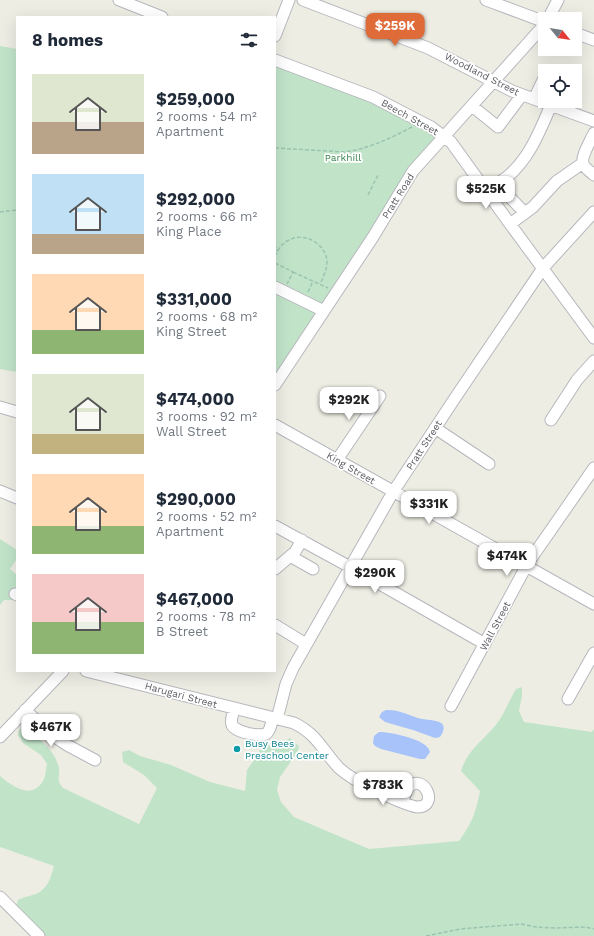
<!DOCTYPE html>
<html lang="en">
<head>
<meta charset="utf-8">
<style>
  body { margin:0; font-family:"Work Sans",sans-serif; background:#f6f6f7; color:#1f2937; height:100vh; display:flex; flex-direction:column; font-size:15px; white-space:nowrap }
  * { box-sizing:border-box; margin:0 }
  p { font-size:13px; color:#747a83 }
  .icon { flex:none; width:22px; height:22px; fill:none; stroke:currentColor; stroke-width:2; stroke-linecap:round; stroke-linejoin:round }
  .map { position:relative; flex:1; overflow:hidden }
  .sheet { position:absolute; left:16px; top:16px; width:260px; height:656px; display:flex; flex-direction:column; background:#fff; border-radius:0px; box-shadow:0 4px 16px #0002 }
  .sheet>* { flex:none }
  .needle { width:26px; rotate:120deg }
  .tools { position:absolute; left:538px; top:12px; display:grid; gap:8px }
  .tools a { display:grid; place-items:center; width:44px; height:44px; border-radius:0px; background:#fff; box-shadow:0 4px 16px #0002; font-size:20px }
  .price { position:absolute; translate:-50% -34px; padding:0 9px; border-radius:8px; background:#fff; color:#222; font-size:13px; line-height:26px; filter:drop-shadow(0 1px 2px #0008) }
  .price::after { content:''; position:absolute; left:50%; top:24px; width:12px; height:9px; margin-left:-6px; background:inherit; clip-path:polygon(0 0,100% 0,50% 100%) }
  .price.selected { background:#df6b38; color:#fff }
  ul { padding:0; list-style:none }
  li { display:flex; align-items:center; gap:12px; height:100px; padding:0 16px }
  li span { display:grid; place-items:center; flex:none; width:112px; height:80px; border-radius:0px; color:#555 }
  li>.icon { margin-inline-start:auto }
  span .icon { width:48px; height:48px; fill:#fffc; stroke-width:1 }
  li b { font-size:17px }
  h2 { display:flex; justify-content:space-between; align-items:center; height:48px; padding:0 16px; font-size:17px }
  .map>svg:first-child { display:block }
</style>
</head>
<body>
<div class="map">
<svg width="594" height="936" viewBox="0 0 594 936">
  <rect width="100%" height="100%" fill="#edede4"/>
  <path fill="#c1e4c9" d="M0,46l17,3v323l-17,-3z
    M275,60l65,24 105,53 -7,6 -163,242z
    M0,539l17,11v9l-7,10 7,6v22l-5,3h-8l-4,5z
    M522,687v9l-3,15 5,11 68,10 2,-3v207h-550l-28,-30 2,-6c7,-4 14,-4 20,-7 11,-6 13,-17 16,-27l-54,-19v-71c13,11 33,25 44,3 2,-4 2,-11 3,-15l-6,-9 -18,-12 -5,-8 1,-5 5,-1c15,9 31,21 35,39 1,10 -3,12 4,20l76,36 18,-36 -13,-13 -21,-13 -1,-10 7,-2 11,6 31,9 39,17 35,9 2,-21 11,-16 5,-10 6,1 9,4 4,-6 8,-5 9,8 -2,7 -17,24 -3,13 4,12 13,15 75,32 90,-8c13,-18 17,-29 21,-50l-19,-20c7,-23 24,-31 37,-49 7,-10 12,-23 18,-33z"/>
  <path fill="#a7c3fa" d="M386,710c13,-1 24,6 36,9 6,1 18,1 21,6 2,4 -1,9 -3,12l-5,1 -22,-8 -28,-8 -6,-5 3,-5z
    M379,732c11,0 49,7 51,20l-5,7h-5l-39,-10 -6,-3 -2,-3 1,-7z"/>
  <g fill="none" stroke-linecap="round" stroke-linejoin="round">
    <g stroke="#b6b7bd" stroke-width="13">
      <path id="minor" d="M119,0l43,17
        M303,0l125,48 84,43 82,30
        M486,0l59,22
        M548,19l10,-19
        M575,33l19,7
        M275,36l14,-36
        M275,60l98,37 58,30 20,15 59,82 84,114
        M534,99l11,-23
        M472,106l26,21 24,-32
        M594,133c-3,7 -13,23 -11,30 1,5 8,9 11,12
        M497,184l28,29 -15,11
        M486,191c7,-5 14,-9 21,-14 22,-18 33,-46 44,-72
        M525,213l8,-6 24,-26 26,-18
        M275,287l49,24
        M275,385l98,-148 40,-66 132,-147
        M0,407l17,5
        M551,420l26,-40 17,-19
        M275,425l319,179
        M435,428l54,36
        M337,460l43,-64
        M0,491l17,7
        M275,526l75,41 135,77
        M290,556l23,13
        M275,569l20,-17 7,-12
        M15,594l2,1
        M275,625l31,19
        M86,671l208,52c24,12 28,27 45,45 10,9 21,15 33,21 10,4 36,18 46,18 22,-1 5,-36 -10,-19 -3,4 -4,10 -5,14
        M568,699l26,-46
        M451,706l77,-143 66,-95
        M234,709c-1,5 -4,11 -2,16 3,7 30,13 35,8 4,-4 4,-10 6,-15
        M25,710l30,27 12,8 28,15
        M277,719l9,-35 7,-16 100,-176 64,-97 86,-127 51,-56
        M0,737l63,-66
        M0,897l39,39"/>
    </g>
    <path stroke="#9bc4b0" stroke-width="1.5" stroke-dasharray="4 2" stroke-linecap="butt" d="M275,148l70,4c23,-3 46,-14 67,-25
      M368,195l10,-20
      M0,212l17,-2
      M275,244l2,7
      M275,256c3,-6 7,-13 14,-16 16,-9 39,5 38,24 -1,7 -4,14 -7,20
      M275,263l18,9 -6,12
      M293,272l35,16
      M308,292l5,-11
      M426,936l34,-7 61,-5 15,3 18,1 32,-1 8,2"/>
    <use href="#minor" stroke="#fff" stroke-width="11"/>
  </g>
  <circle fill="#0f9aa8" stroke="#fff" stroke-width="1.5" cx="237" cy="749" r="4"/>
  <g text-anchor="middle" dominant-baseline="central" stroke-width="3.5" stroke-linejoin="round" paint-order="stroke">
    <g font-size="10" fill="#5c5d63" stroke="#fff">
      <text transform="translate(482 74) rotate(27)">Woodland Street</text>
      <text transform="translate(410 117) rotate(29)">Beech Street</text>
      <text transform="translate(398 196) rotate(-58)">Pratt Road</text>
      <text transform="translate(424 445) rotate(-57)">Pratt Street</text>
      <text transform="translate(351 468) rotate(30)">King Street</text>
      <text transform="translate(495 626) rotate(-62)">Wall Street</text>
      <text transform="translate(181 695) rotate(15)">Harugari Street</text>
    </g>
    <g font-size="10" fill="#3a844e" stroke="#fff">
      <text x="343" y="157">Parkhill</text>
    </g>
    <g font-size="10" fill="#0d838f" stroke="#fff" text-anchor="start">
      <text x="245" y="743">Busy Bees<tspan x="245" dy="12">Preschool Center</tspan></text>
    </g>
  </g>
</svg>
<div class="tools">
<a><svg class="needle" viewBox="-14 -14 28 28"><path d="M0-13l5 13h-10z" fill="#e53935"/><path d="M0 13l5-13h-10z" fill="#747a83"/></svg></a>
<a><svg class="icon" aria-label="locate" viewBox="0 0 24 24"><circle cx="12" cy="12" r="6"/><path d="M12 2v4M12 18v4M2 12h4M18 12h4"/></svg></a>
</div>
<b class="price selected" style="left:395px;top:47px">$259K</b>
<b class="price" style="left:486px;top:210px">$525K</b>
<b class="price" style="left:349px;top:421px">$292K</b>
<b class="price" style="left:429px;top:525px">$331K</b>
<b class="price" style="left:507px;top:577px">$474K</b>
<b class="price" style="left:375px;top:594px">$290K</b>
<b class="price" style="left:51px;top:748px">$467K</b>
<b class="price" style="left:383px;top:806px">$783K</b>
<section class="sheet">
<h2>8 homes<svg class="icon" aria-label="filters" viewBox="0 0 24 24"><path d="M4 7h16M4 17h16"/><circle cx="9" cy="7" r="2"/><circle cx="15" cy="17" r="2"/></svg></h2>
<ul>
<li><span style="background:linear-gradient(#dfe7d0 60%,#b9a48a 0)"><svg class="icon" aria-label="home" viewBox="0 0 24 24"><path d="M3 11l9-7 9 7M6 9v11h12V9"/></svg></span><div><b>$259,000</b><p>2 rooms · 54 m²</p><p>Apartment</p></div></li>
<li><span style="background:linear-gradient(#bfe0f5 75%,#b9a48a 0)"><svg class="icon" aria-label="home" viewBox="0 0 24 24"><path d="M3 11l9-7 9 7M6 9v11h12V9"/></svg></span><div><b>$292,000</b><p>2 rooms · 66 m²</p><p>King Place</p></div></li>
<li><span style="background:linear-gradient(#ffd9b3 70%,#8fb573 0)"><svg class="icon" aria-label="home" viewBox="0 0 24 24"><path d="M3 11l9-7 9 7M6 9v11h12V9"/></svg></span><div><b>$331,000</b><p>2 rooms · 68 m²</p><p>King Street</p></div></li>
<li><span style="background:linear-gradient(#dfe7d0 75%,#c2b280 0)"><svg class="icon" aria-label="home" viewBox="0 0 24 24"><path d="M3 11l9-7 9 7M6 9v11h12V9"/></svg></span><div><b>$474,000</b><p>3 rooms · 92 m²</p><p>Wall Street</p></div></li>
<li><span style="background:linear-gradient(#ffd9b3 65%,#8fb573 0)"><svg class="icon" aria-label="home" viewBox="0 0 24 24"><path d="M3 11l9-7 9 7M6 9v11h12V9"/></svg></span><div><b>$290,000</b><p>2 rooms · 52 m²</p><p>Apartment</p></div></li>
<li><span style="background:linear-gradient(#f6c9c9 60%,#8fb573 0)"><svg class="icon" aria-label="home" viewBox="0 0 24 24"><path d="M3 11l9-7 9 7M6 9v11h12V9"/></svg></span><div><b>$467,000</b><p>2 rooms · 78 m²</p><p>B Street</p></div></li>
</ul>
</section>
</div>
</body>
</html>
